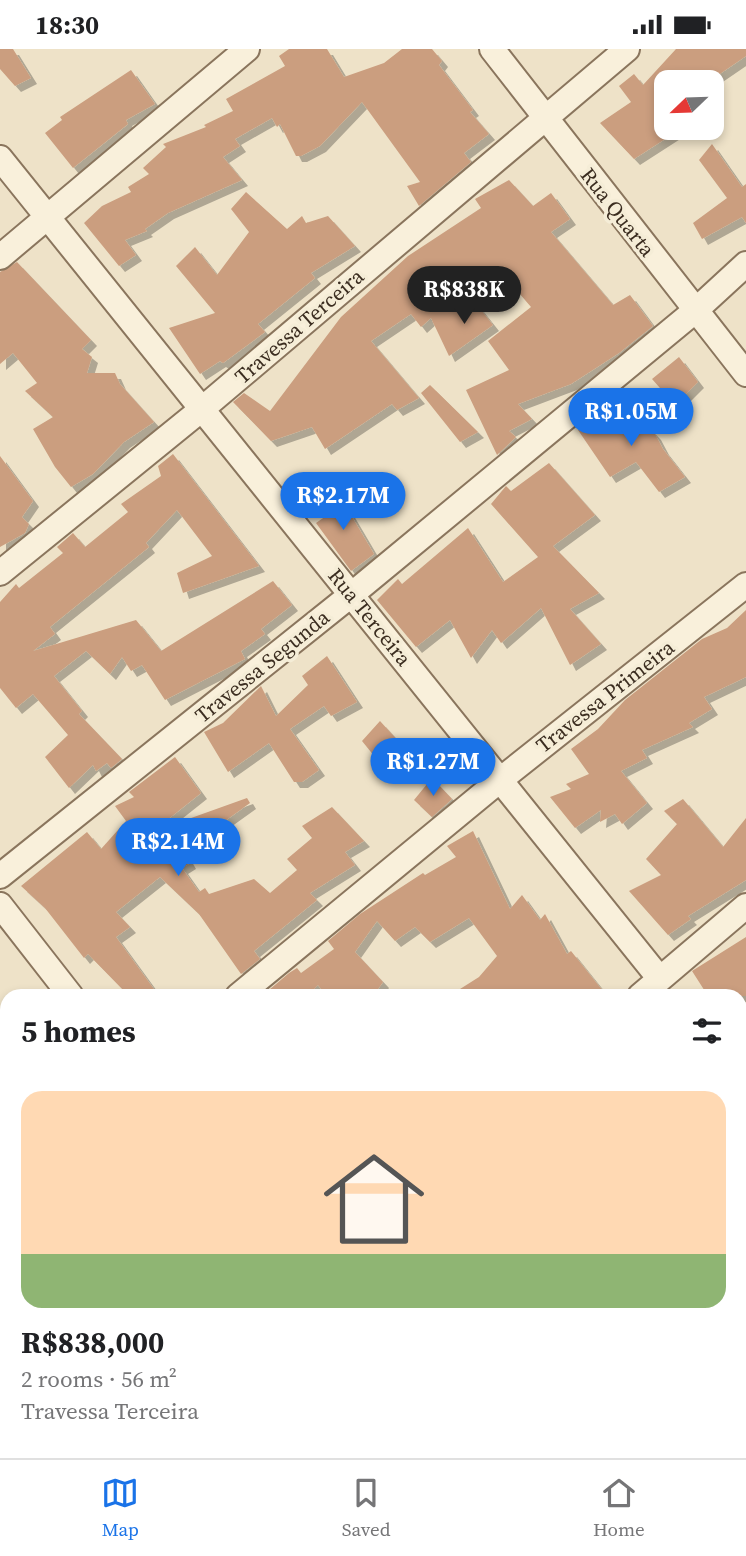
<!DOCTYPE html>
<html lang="en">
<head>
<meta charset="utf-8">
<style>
  body { margin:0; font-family:"Source Serif 4",serif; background:#f6f6f6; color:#202124; height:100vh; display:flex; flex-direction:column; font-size:26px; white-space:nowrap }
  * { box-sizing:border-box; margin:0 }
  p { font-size:23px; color:#757577 }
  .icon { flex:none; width:38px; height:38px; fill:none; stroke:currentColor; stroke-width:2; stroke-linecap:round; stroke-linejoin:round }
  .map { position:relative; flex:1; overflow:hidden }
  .details { position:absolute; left:0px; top:940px; width:747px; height:471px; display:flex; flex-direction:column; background:#fff; border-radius:21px 21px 0 0; box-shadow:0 4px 10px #0003 }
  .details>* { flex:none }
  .needle { width:46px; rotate:247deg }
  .fabs { position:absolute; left:654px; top:21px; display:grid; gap:14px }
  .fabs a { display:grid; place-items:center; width:70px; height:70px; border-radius:14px; background:#fff; box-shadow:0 4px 10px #0003; font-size:35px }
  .price { position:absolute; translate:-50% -60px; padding:0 16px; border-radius:24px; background:#1a73e8; color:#fff; font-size:23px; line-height:46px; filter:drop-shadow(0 2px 4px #0008) }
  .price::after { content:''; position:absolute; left:50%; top:42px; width:21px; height:16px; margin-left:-10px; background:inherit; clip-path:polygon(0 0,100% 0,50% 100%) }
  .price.current { background:#222; color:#fff }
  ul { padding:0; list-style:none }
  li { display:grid; align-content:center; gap:14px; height:371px; padding:0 21px }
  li+li { border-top:2px solid #e0e0e0 }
  li span { display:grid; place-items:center; height:217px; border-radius:21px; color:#555 }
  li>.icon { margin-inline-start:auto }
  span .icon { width:126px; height:126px; fill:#fffc; stroke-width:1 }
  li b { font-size:30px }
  h2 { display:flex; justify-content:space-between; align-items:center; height:84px; padding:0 21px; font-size:30px }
  .status { display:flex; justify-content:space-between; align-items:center; height:49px; padding:0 35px; background:#fff; direction:ltr }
  .status svg { height:19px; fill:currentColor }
  .tabs { display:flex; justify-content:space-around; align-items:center; height:98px; border-top:2px solid #e0e0e0; background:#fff; font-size:19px; color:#757577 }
  .tabs a { display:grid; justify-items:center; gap:4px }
  .tabs .current { color:#1a73e8 }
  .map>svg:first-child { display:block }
</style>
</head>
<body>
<div class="status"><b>18:30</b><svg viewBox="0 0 49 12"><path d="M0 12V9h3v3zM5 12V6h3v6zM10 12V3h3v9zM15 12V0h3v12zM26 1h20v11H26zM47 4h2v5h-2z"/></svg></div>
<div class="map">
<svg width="746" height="1409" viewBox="0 0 746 1409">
  <defs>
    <filter id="shadow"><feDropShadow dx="6" dy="6" stdDeviation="0" flood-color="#0004"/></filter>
  </defs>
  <rect width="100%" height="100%" fill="#eee2c8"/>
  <path fill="#cb9e7f" filter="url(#shadow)" d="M0,0h13l18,29 -16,8 -15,-17z
    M289,0h38l17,28 40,-14 18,-14h30l10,12 -3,4 34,45 -3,2 19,22 -25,19 7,9 -52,44 -12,-20 13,-4 -58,-80 -42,44 -19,10h-5l-16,-32 -3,3 -5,-9 -37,21 5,7 -17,11 19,23 -74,33 -23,16 2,2 -22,9 11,15 -17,11 -35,-43 18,-17 29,-14 -3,-5 21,-13 -6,-6 23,-21 -3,-3 43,-17 -2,-2 29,-14 -7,-12 59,-33 -6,-10z
    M676,0h70v7l-38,26h-41v46l12,2 -45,29 -34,-36 31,-21 -12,-16 15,-12 9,11z
    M131,21l24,34 -29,16 2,4 -55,44 -28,-35 17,-13 -2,-3z
    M712,95l30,43 4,-3v39l-4,-6 -40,22 -9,-16 34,-25 -28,-38z
    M509,131l24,26 18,-13 19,26 -19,13 62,73 17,-10 23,31 -34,27 -48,31 -53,20 14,15 -23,12 7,6 -19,18 -31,-65 43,-20 -21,-29 43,-34 -30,-35 -31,24 23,29 -44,31 -18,-38 -10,9 -10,-13 -40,27 48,57 -22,12 -5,-6 -67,45 -13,-22 -41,14 -38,-39 11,-9 26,18 71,-94 67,-61 73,-48 -6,-9z
    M246,143l41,37 15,-13 4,7 22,-7 27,30 -44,27 4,5 -57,46 7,8 -42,31 -3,-2 -20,13 -31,-46 46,-15 -39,-47 19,-19 22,28 32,-43 -18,-23z
    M17,213l74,78 -9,9 10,8 -5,16h28l5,11 34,38 -30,20 -31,32 -22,13 -16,-20 -22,-38 20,-12 -28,-26 12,-8 -24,-30 -13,11v-92z
    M679,308l19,25 -23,23 -23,-26z
    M430,336l48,47 -18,10 -39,-49z
    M630,359l25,26 8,15 22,28 -26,15 -23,-30 -26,15 -32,-47z
    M173,405l86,112 -76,27 -6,-20 35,-17 -35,-46 -31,33 3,4 -99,80 5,7 -22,17 103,-31 25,31 112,-70 19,24 -31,24 4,5 -24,17 4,8 -80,41 -23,-35 -11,6 -9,-14 -12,17 -24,-23 -32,25 28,35 -3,3 43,45 -11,9 -4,-5 -11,8 -3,-6 -24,23 -24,-31 23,-22 -35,-41 -17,14 -16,-20v-86l16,-18 3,4 44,-35 -6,-6 16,-14 12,14 43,-35 -7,-8 40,-28 -3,-10z
    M0,407l33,45 -11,16 7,7 -4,9 -25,14z
    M549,414l46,52 -42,31 46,47 -29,16 31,35 -31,21 -29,-57 -40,35 -9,-13 -21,28 -21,-38 -34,27 -39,-47 21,-21 4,5 66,-56 35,54 35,-25 -47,-53 15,-18 5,5z
    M335,439l39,66 -23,17 -35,-48 10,-7 -7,-12z
    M746,561v67l-42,20 8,12 -23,14 4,4 -51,23 5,8 -26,13 26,32 -25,21 -7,-10 -15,8 1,-12 -26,18 -25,-31 21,-8 -5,-5 23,-10 -18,-25 27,-20 27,-29 77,-61 25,-11z
    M327,607l30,46 -26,14 -7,-10 -34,23 29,41 -17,12h-8l-25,-39 -41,29 -24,-40 19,-9 38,-37 15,30 32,-31 -6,-9z
    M380,672l20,22 -21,19 -17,-21z
    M175,708l26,36 -49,39 95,-34 3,5 -60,43 3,4 -7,6 4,7 -8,5 17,24 6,-4 4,6 45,-15 16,14 27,-23 -10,-11 25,-21 -10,-12 30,-19 32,34 -19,11 10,13 -45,28 7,7 -63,51 6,8 -19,15 -42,-60 -39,-37 -44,35 14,15 -14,10 43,59h-30l-41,-42 -4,4 -39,-50 -24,-22 66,-54 14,17 25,-28 -11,-15 19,-9 -5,-5z
    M432,729l20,21 -20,18 -18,-17z
    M683,750l40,48 23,-29v62l-58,36 3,3 -23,16 -39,-44 32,-16 -15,-16 31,-35 -13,-13z
    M473,782l37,78 12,-14 18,25 5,-6 22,40 4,-3 36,45h-158l30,-19 18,-21 -28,-38 -39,24 -15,-15 -20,14 -18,-20 -22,31 28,30 -10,14h-46l-9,-11 -11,11h-45l27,-23 8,-5 4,5 33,-24 -6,-8 32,-27 63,-41 2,2 31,-18 -9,-11z
    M746,888v59h-38l-16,-25z"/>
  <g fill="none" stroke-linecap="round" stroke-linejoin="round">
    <g stroke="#8a755d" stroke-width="28">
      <path id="minor" d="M492,0l254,325
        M0,109l660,821
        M0,208l247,-208
        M0,524l202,-164 425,-360
        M0,827l351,-281 345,-285 50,-46
        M0,856l71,91
        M238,947l262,-216 246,-195
        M640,947l106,-90
        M0,1140l7,-5
        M740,1255l6,-3
        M92,1409l6,-5
        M457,1409l10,-5"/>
    </g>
    <use href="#minor" stroke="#f9f0db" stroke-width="24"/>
  </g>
  <g text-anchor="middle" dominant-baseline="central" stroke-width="7" stroke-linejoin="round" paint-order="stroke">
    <g font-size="21" fill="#3b2d20" stroke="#f5edd7">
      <text transform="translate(618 163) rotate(52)">Rua Quarta</text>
      <text transform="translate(299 277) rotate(-41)">Travessa Terceira</text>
      <text transform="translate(370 568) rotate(51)">Rua Terceira</text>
      <text transform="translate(262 617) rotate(-39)">Travessa Segunda</text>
      <text transform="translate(605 647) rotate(-38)">Travessa Primeira</text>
    </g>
  </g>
</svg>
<div class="fabs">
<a><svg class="needle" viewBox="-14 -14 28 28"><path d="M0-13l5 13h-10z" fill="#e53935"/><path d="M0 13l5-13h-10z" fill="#757577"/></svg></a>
</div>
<b class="price current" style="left:464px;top:277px">R$838K</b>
<b class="price" style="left:631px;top:399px">R$1.05M</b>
<b class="price" style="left:343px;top:483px">R$2.17M</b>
<b class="price" style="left:433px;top:749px">R$1.27M</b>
<b class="price" style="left:178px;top:829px">R$2.14M</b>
<section class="details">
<h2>5 homes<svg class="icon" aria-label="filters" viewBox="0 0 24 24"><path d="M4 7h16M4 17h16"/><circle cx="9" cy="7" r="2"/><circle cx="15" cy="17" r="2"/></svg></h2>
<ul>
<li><span style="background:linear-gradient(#ffd9b3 75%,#8fb573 0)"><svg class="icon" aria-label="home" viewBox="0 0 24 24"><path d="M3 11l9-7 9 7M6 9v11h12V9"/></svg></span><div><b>R$838,000</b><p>2 rooms · 56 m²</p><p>Travessa Terceira</p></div></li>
</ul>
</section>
</div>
<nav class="tabs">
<a class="current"><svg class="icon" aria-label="map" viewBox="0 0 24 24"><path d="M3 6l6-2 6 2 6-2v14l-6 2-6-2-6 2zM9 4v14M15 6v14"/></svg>Map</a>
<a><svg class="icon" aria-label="saved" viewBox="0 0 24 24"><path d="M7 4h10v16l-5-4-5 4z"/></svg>Saved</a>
<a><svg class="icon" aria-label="home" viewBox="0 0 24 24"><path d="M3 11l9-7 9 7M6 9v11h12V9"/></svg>Home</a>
</nav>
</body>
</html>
